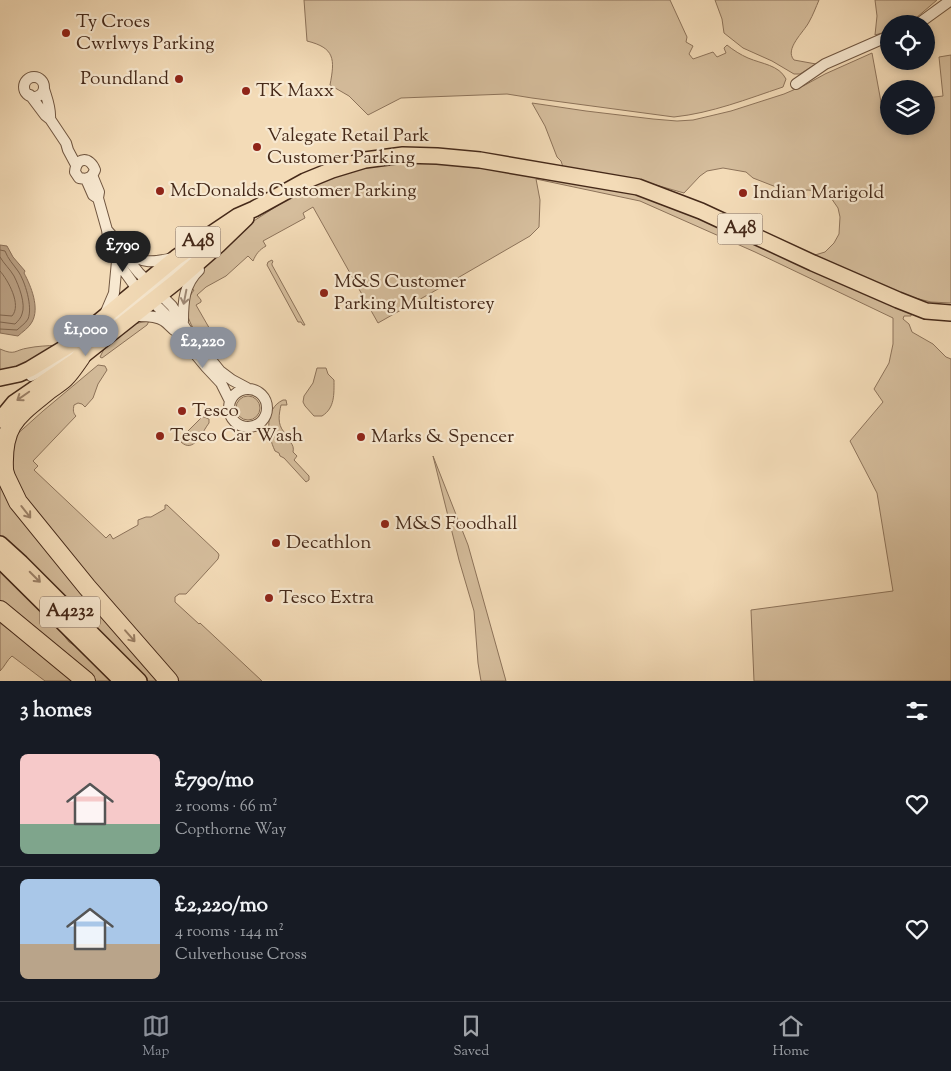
<!DOCTYPE html>
<html lang="en">
<head>
<meta charset="utf-8">
<style>
  body { margin:0; font-family:"Sorts Mill Goudy",serif; background:#242831; color:#f1f3f6; height:100vh; display:flex; flex-direction:column; font-size:19px; white-space:nowrap }
  * { box-sizing:border-box; margin:0 }
  p { font-size:16px; color:#9ea1a6 }
  .icon { flex:none; width:28px; height:28px; fill:none; stroke:currentColor; stroke-width:2; stroke-linecap:round; stroke-linejoin:round }
  .map { position:relative; height:681px; overflow:hidden }
  .details { display:flex; flex-direction:column; background:#171b24; flex:1 }
  .details>* { flex:none }
  .controls { position:absolute; left:880px; top:15px; display:grid; gap:10px }
  .controls a { display:grid; place-items:center; width:55px; height:55px; border-radius:50%; background:#171b24; box-shadow:0 2px 8px #0003; font-size:25px }
  .price { position:absolute; translate:-50% -42px; padding:0 11px; border-radius:18px; background:#8c9099; color:#fff; font-size:16px; line-height:32px; filter:drop-shadow(0 1px 2px #0008) }
  .price::after { content:''; position:absolute; left:50%; top:30px; width:15px; height:11px; margin-left:-8px; background:inherit; clip-path:polygon(0 0,100% 0,50% 100%) }
  .price.active { background:#222; color:#fff }
  ul { padding:0; list-style:none }
  li { display:flex; align-items:center; gap:15px; height:125px; padding:0 20px }
  li+li { border-top:1px solid #363941 }
  li span { display:grid; place-items:center; flex:none; width:140px; height:100px; border-radius:8px; color:#555 }
  li>.icon { margin-inline-start:auto }
  span .icon { width:60px; height:60px; fill:#fffc; stroke-width:1 }
  li b { font-size:21px }
  h2 { display:flex; justify-content:space-between; align-items:center; height:60px; padding:0 20px; font-size:21px }
  .dock { display:flex; justify-content:space-around; align-items:center; height:70px; border-top:1px solid #363941; background:#171b24; font-size:14px; color:#9ea1a6 }
  .dock a { display:grid; justify-items:center; gap:2px }
  .dock .active { color:#8c9099 }
  .map>svg:first-child { display:block }
</style>
</head>
<body>
<div class="map">
<svg width="951" height="681" viewBox="0 0 951 681">
  <rect width="100%" height="100%" fill="#f3dbb7"/>
  <filter id="stains"><feTurbulence type="fractalNoise" baseFrequency=".004" numOctaves="4"/><feColorMatrix values="0 0 0 0 .2 0 0 0 0 .09 0 0 0 0 .02 0 0 0 .5 -.17"/></filter>
  <radialGradient id="worn" r=".72"><stop offset=".6" stop-color="#630" stop-opacity="0"/><stop offset="1" stop-color="#630" stop-opacity=".3"/></radialGradient>
  <path fill="#d5bd9c" stroke="#8d735a" d="M304,0h366l17,37 -1,5 7,4 -4,8 4,5 20,-7 4,5 9,-4 -2,-5 3,-3c6,5 14,10 21,13 14,6 31,7 38,21l-3,8c-36,12 -71,26 -109,30l-142,-19 -25,-4 -106,4 -33,17 -19,-19 -19,-11c5,-26 5,-37 -23,-44z
    M715,0h104c-3,7 -6,15 -10,22 -5,10 -25,27 -15,38l22,4 -16,10h-6l-22,-13 -29,-13 -19,-15 -2,-14z
    M875,0h62l-21,18 -11,6h-16v7l-14,4 2,-19z
    M872,53l9,49h8v24h37v-28l17,-2 -4,-39 12,-2v248l-20,-1 -24,-6 -92,-41 10,-3 9,-9 5,-9 1,-17 -2,-9 -9,-13 -7,-3 -14,-2 -19,2 -36,-14 -7,-6 -23,-4 -16,3 -7,5 -16,17 -42,-12 -79,-14 -2,-6 -4,-4 -12,-31 -13,-23 54,8 67,8 24,2 16,-1 38,-9 53,-17 21,-9 20,-11z
    M395,162l57,1 152,22 57,16 251,111 -1,4h-7l-1,3 6,5 3,8 21,12 13,13 5,2v322h-197l-3,-71 142,-19 -16,-98 -27,-52 33,-39 -9,-13 15,-26 4,-19v-26l-138,-66 -115,-51 -104,-22 4,21 -1,27 -9,9 -69,40 -83,47 -65,-116 -10,6 2,5 -42,23 3,5c-7,4 -10,8 -13,15l-5,-5 -22,20 -20,11 -9,8 4,5v2l-5,3 23,40 -9,4c-12,-14 -27,-28 -22,-49 1,-3 4,-7 6,-10l-6,-2 8,-13 14,-12 13,-17 26,-22 42,-27 37,-19 31,-10z
    M272,260l1,2 -1,1v2l33,60h-2l-2,-3h-3l-31,-57 1,-3z
    M149,321l-2,4 -45,33 -2,-1 3,-6 16,-18 15,-9 9,-2z
    M57,345l-19,16 -38,11v-23c16,7 14,1 28,-1 9,-2 19,-2 29,-3z
    M98,365l7,1 2,4 -9,14 -5,14 -8,9 -3,-3 -4,-1 -4,2c-1,5 -1,8 2,11l-43,45 5,5 -4,4 72,68 4,-4 3,5 25,-14v-5l8,-3h5l14,-8v-4h2l51,48 1,2 -1,4 -32,35h-7l-4,3v5l24,22 1,-1 62,58h-86l-143,-169 -18,-32 -5,-18 4,-25 29,-26z
    M317,368h9l2,6 6,6c0,14 1,28 -12,36h-8l-9,-10 -2,-4 1,-6 9,-13z
    M236 408a12 12 0 1 1 24 0a12 12 0 1 1-24 0Z
    M283,400h3l1,5h-6c-2,9 -4,19 3,27l-1,3c5,5 12,9 10,17l4,4 -3,4 15,16v4l-3,2 -22,-24 -4,-2 -1,-3 -4,-2c-8,-17 -11,-42 8,-51z
    M202,417h2l5,2v4c-7,9 -15,31 -28,19v-4z
    M433,456l35,89 38,136h-25l-3,-18 -4,-52 -15,-51z
    M0,486h1l161,195h-14l-7,-8 -93,-93 -48,-45z
    M0,571l13,11 46,47 10,13 8,5 4,5 31,29h-20l-92,-79z
    M0,623l24,18 9,9 14,6 31,25h-33l-33,-25c-5,4 -7,10 -12,15z"/>
  <path fill="#b89e81" stroke="#8a6f57" d="M0,245l7,1 6,11 12,14 -1,2c7,13 16,35 8,49 -3,6 -10,10 -14,14l-18,-3z"/>
  <g fill="none" stroke-linecap="round" stroke-linejoin="round">
    <path stroke="#7e644d" stroke-width="1" d="M0,250l5,1c3,8 8,13 13,20 7,10 15,36 10,48 -2,4 -8,8 -11,11l-17,-1
      M0,257c4,7 10,12 14,19 5,10 12,28 8,38 -1,4 -4,7 -7,10l-15,-2
      M0,271c8,9 22,34 12,45l-12,-1"/>
    <g stroke="#705640" stroke-width="12">
      <path id="street" d="M918,24l33,-24
        M24 87a10 10 0 1 1 20 0a10 10 0 1 1-20 0Z
        M796,84l29,-20 64,-28
        M44,89c3,10 7,19 6,30
        M30,95l15,20 5,4 16,24 2,7 8,15
        M92,175l7,17 -1,6 9,32 2,13 8,18 20,28 15,12 13,13 11,13 1,5
        M86,179l6,-3 3,-6c-5,-14 -19,-13 -20,2l4,6 7,1 7,16 3,2
        M107,230l7,8 12,19 13,16 33,33 14,23 34,42 12,9 15,8
        M124,250c19,14 27,13 49,8
        M150,290l7,-3 39,-32
        M105,314l9,-21 3,-32
        M134,316c9,0 22,-1 30,5 5,3 7,8 13,11l29,35 15,16 9,18
        M183,321c0,-19 1,-37 16,-51
        M31,376c42,-19 78,-52 114,-81l5,-1
        M229 408a19 19 0 1 1 38 0a19 19 0 1 1-38 0Z"/>
    </g>
    <g stroke="#452919" stroke-width="18">
      <path id="primary" d="M0,378l19,-4 11,-5 43,-26 104,-86 61,-41 16,-7 51,-28 27,-11 33,-10 38,-5 34,1 43,4 158,27 63,24 112,52 85,37 28,11 25,2
        M0,420l14,-17 67,-46 96,-76 41,-36 28,-27
        M0,544l21,19 118,118
        M0,560l122,121"/>
    </g>
    <g stroke="#452919" stroke-width="20">
      <path id="highway" d="M0,458l6,19 12,25 69,85 82,94
        M4,469c-2,-45 13,-53 45,-79 5,-4 11,-7 16,-12 6,-6 11,-14 16,-21
        M0,610l86,71"/>
    </g>
    <use href="#street" stroke="#f7e8d0" stroke-width="10"/>
    <use href="#primary" stroke="#f3dbb7" stroke-width="15"/>
    <use href="#highway" stroke="#f3dbb7" stroke-width="18"/>
  </g>
  <defs><path id="oneway-shaft" d="M-6 0H5M1.5-3L5.5 0L1.5 3" fill="none" stroke-width="1.6" stroke-linecap="round" stroke-linejoin="round" transform="scale(1.25)"/></defs>
  <use stroke="#9e8874" href="#oneway-shaft" transform="translate(185 297) rotate(101)"/>
  <g stroke="#9c8268">
    <use href="#oneway-shaft" transform="translate(23 396) rotate(145)"/>
    <use href="#oneway-shaft" transform="translate(26 512) rotate(52)"/>
    <use href="#oneway-shaft" transform="translate(35 577) rotate(45)"/>
    <use href="#oneway-shaft" transform="translate(130 636) rotate(49)"/>
  </g>
  <g fill="#8f2418" stroke="#f7e8d0" stroke-width="2">
    <circle cx="66" cy="33" r="5"/>
    <circle cx="179" cy="79" r="5"/>
    <circle cx="246" cy="91" r="5"/>
    <circle cx="257" cy="147" r="5"/>
    <circle cx="160" cy="191" r="5"/>
    <circle cx="743" cy="193" r="5"/>
    <circle cx="324" cy="293" r="5"/>
    <circle cx="182" cy="411" r="5"/>
    <circle cx="160" cy="436" r="5"/>
    <circle cx="361" cy="437" r="5"/>
    <circle cx="385" cy="524" r="5"/>
    <circle cx="276" cy="543" r="5"/>
    <circle cx="269" cy="598" r="5"/>
  </g>
  <g text-anchor="middle" dominant-baseline="central" stroke-width="4.5" stroke-linejoin="round" paint-order="stroke">
    <g fill="#f7e8d0" stroke="#7a6250" stroke-width="1">
      <rect x="717.5" y="213.5" width="45" height="31" rx="4"/>
      <rect x="175.5" y="226.5" width="45" height="31" rx="4"/>
      <rect x="40" y="596.5" width="60" height="31" rx="4"/>
    </g>
    <g font-size="18" font-weight="bold" fill="#452919">
      <text x="740" y="229">A48</text>
      <text x="198" y="242">A48</text>
      <text x="70" y="612">A4232</text>
    </g>
    <g font-size="19" fill="#452919" stroke="#f7e8d0" text-anchor="start">
      <text x="76" y="22">Ty Croes<tspan x="76" dy="22">Cwrlwys Parking</tspan></text>
      <text x="169" y="79" text-anchor="end">Poundland</text>
      <text x="256" y="91">TK Maxx</text>
      <text x="267" y="136">Valegate Retail Park<tspan x="267" dy="22">Customer Parking</tspan></text>
      <text x="170" y="191">McDonalds Customer Parking</text>
      <text x="753" y="193">Indian Marigold</text>
      <text x="334" y="282">M&amp;S Customer<tspan x="334" dy="22">Parking Multistorey</tspan></text>
      <text x="192" y="411">Tesco</text>
      <text x="170" y="436">Tesco Car Wash</text>
      <text x="371" y="437">Marks &amp; Spencer</text>
      <text x="395" y="524">M&amp;S Foodhall</text>
      <text x="286" y="543">Decathlon</text>
      <text x="279" y="598">Tesco Extra</text>
    </g>
  </g>
  <rect width="100%" height="100%" filter="url(#stains)"/>
  <rect width="100%" height="100%" fill="url(#worn)"/>
</svg>
<div class="controls">
<a><svg class="icon" aria-label="locate" viewBox="0 0 24 24"><circle cx="12" cy="12" r="6"/><path d="M12 2v4M12 18v4M2 12h4M18 12h4"/></svg></a>
<a><svg class="icon" aria-label="layers" viewBox="0 0 24 24"><path d="M12 4l9 5-9 5-9-5zM3 14l9 5 9-5"/></svg></a>
</div>
<b class="price active" style="left:123px;top:273px">£790</b>
<b class="price" style="left:86px;top:357px">£1,000</b>
<b class="price" style="left:203px;top:369px">£2,220</b>
</div>
<section class="details">
<h2>3 homes<svg class="icon" aria-label="filters" viewBox="0 0 24 24"><path d="M4 7h16M4 17h16"/><circle cx="9" cy="7" r="2"/><circle cx="15" cy="17" r="2"/></svg></h2>
<ul>
<li><span style="background:linear-gradient(#f6c9c9 70%,#7fa58c 0)"><svg class="icon" aria-label="home" viewBox="0 0 24 24"><path d="M3 11l9-7 9 7M6 9v11h12V9"/></svg></span><div><b>£790/mo</b><p>2 rooms · 66 m²</p><p>Copthorne Way</p></div><svg class="icon" aria-label="heart" viewBox="0 0 24 24"><path d="M12 20l-8-8c-3-5 5-10 8-4 3-6 11-1 8 4z"/></svg></li>
<li><span style="background:linear-gradient(#a9c7e8 65%,#b9a48a 0)"><svg class="icon" aria-label="home" viewBox="0 0 24 24"><path d="M3 11l9-7 9 7M6 9v11h12V9"/></svg></span><div><b>£2,220/mo</b><p>4 rooms · 144 m²</p><p>Culverhouse Cross</p></div><svg class="icon" aria-label="heart" viewBox="0 0 24 24"><path d="M12 20l-8-8c-3-5 5-10 8-4 3-6 11-1 8 4z"/></svg></li>
</ul>
</section>
<nav class="dock">
<a class="active"><svg class="icon" aria-label="map" viewBox="0 0 24 24"><path d="M3 6l6-2 6 2 6-2v14l-6 2-6-2-6 2zM9 4v14M15 6v14"/></svg>Map</a>
<a><svg class="icon" aria-label="saved" viewBox="0 0 24 24"><path d="M7 4h10v16l-5-4-5 4z"/></svg>Saved</a>
<a><svg class="icon" aria-label="home" viewBox="0 0 24 24"><path d="M3 11l9-7 9 7M6 9v11h12V9"/></svg>Home</a>
</nav>
</body>
</html>
